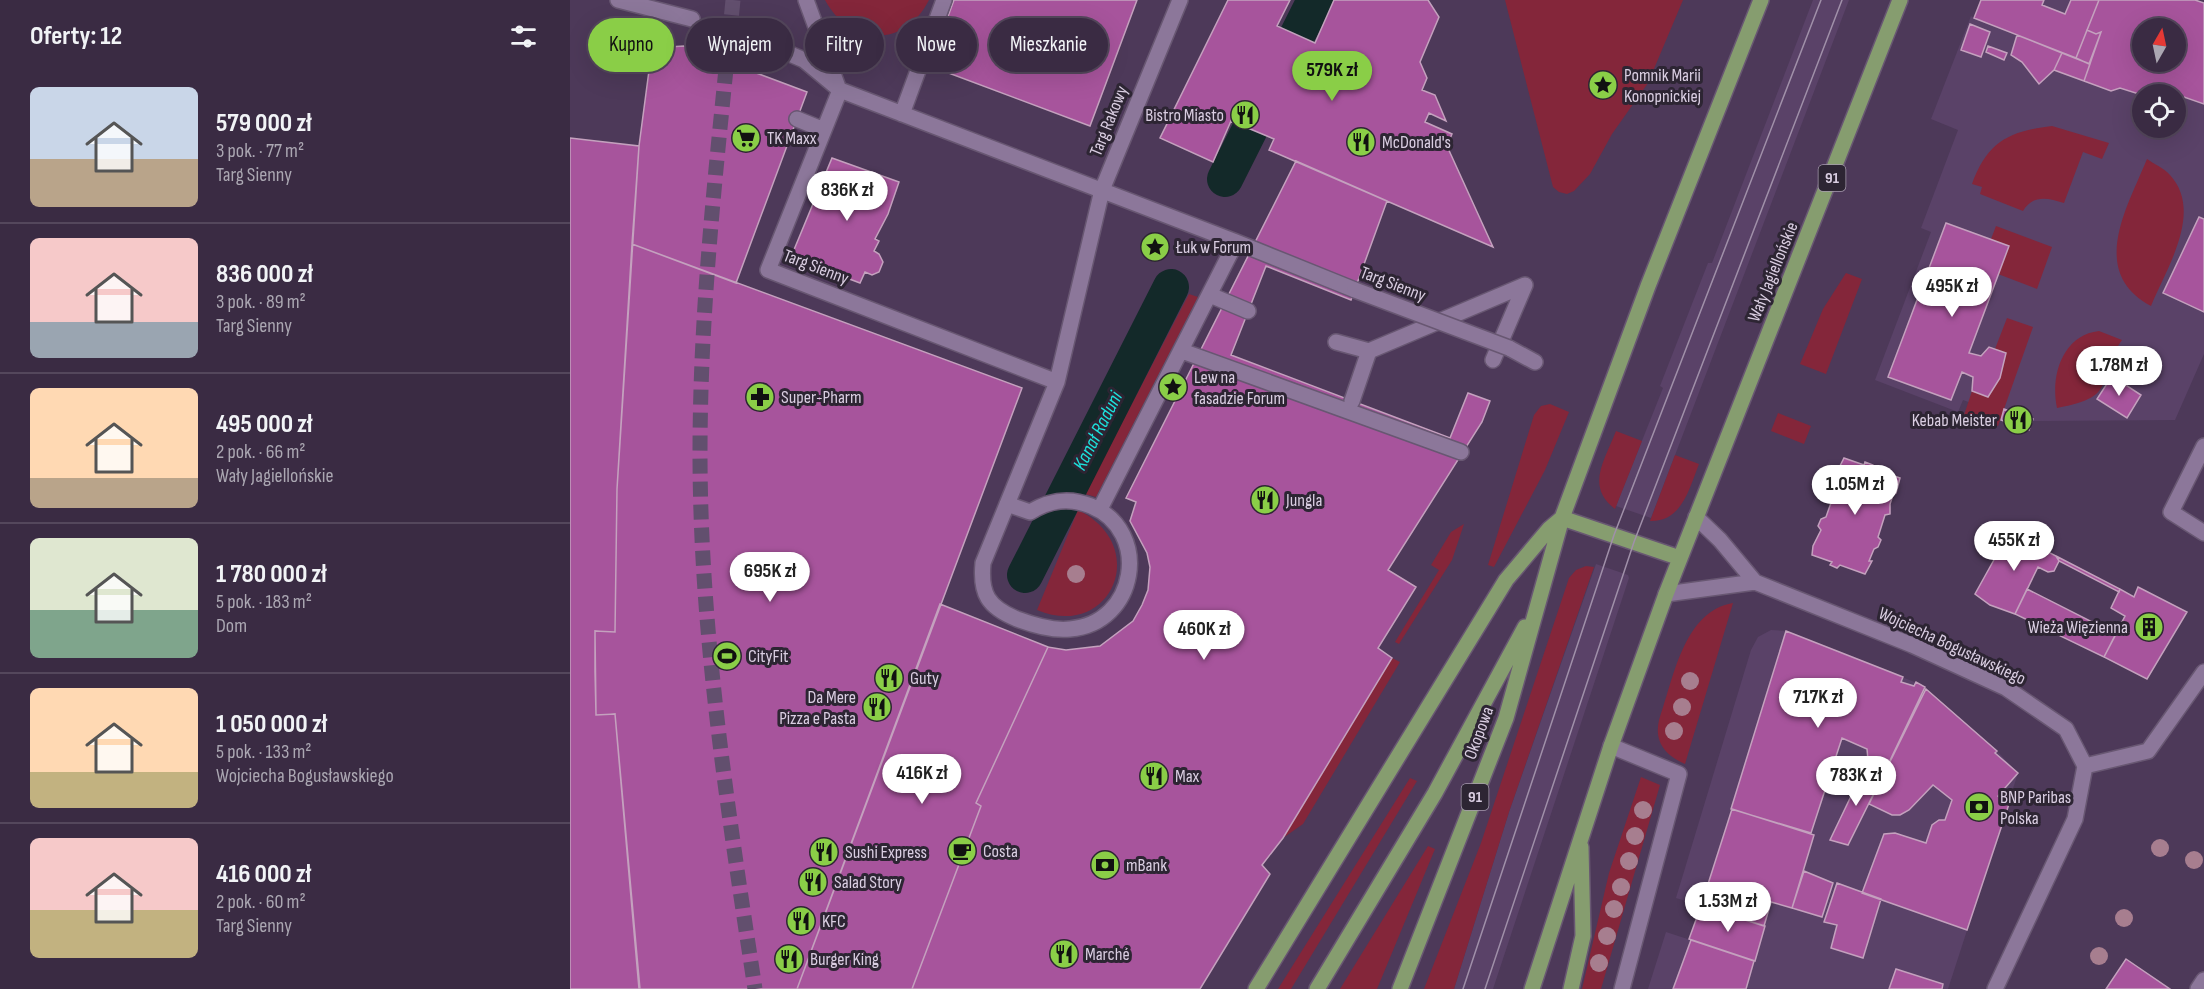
<!DOCTYPE html>
<html lang="pl">
<head>
<meta charset="utf-8">
<style>
  body { margin:0; font-family:"Sofia Sans Condensed",sans-serif; background:#41334a; color:#f1f3f6; height:100vh; display:flex; flex-direction:column; font-size:22px; white-space:nowrap }
  * { box-sizing:border-box; margin:0 }
  p { font-size:20px; color:#aba7b2 }
  .icon { flex:none; width:33px; height:33px; fill:none; stroke:currentColor; stroke-width:2; stroke-linecap:round; stroke-linejoin:round }
  .map { position:relative; flex:1; overflow:hidden }
  .side { display:flex; flex-direction:column; background:#3a2b43; width:570px }
  .side>* { flex:none }
  .banner { position:absolute; left:18px; top:18px; width:570px; height:54px; display:flex; gap:12px }
  .needle { width:39px; rotate:9deg }
  .buttons { position:absolute; left:1562px; top:18px; display:grid; gap:12px }
  .buttons a { display:grid; place-items:center; width:54px; height:54px; border-radius:50%; background:#3a2b43; box-shadow:0 6px 24px #0002,0 0 0 2px #54475c; font-size:30px }
  .price { position:absolute; translate:-50% -51px; padding:0 14px; border-radius:21px; background:#fff; color:#222; font-size:20px; line-height:39px; filter:drop-shadow(0 2px 3px #0008) }
  .price::after { content:''; position:absolute; left:50%; top:36px; width:18px; height:14px; margin-left:-9px; background:inherit; clip-path:polygon(0 0,100% 0,50% 100%) }
  .price.on { background:#8ace47; color:#111 }
  ul { padding:0; list-style:none }
  li { display:flex; align-items:center; gap:18px; height:150px; padding:0 30px }
  li+li { border-top:2px solid #54475c }
  li span { display:grid; place-items:center; flex:none; width:168px; height:120px; border-radius:9px; color:#555 }
  li>.icon { margin-inline-start:auto }
  span .icon { width:72px; height:72px; fill:#fffc; stroke-width:1 }
  li b { font-size:26px }
  h2 { display:flex; justify-content:space-between; align-items:center; height:72px; padding:0 30px; font-size:26px }
  .pill { padding:0 21px; border-radius:27px; background:#3a2b43; box-shadow:0 6px 24px #0002,0 0 0 2px #54475c; font-size:21px; line-height:54px }
  .pill.on { background:#8ace47; color:#111 }
  main { display:flex; flex:1; min-height:0 }
  .map>svg:first-child { display:block }
</style>
</head>
<body>
<main>
<section class="side">
<h2>Oferty: 12<svg class="icon" aria-label="filters" viewBox="0 0 24 24"><path d="M4 7h16M4 17h16"/><circle cx="9" cy="7" r="2"/><circle cx="15" cy="17" r="2"/></svg></h2>
<ul>
<li><span style="background:linear-gradient(#c9d6e8 60%,#b9a48a 0)"><svg class="icon" aria-label="home" viewBox="0 0 24 24"><path d="M3 11l9-7 9 7M6 9v11h12V9"/></svg></span><div><b>579 000 zł</b><p>3 pok. · 77 m²</p><p>Targ Sienny</p></div></li>
<li><span style="background:linear-gradient(#f6c9c9 70%,#9aa5b1 0)"><svg class="icon" aria-label="home" viewBox="0 0 24 24"><path d="M3 11l9-7 9 7M6 9v11h12V9"/></svg></span><div><b>836 000 zł</b><p>3 pok. · 89 m²</p><p>Targ Sienny</p></div></li>
<li><span style="background:linear-gradient(#ffd9b3 75%,#b9a48a 0)"><svg class="icon" aria-label="home" viewBox="0 0 24 24"><path d="M3 11l9-7 9 7M6 9v11h12V9"/></svg></span><div><b>495 000 zł</b><p>2 pok. · 66 m²</p><p>Wały Jagiellońskie</p></div></li>
<li><span style="background:linear-gradient(#dfe7d0 60%,#7fa58c 0)"><svg class="icon" aria-label="home" viewBox="0 0 24 24"><path d="M3 11l9-7 9 7M6 9v11h12V9"/></svg></span><div><b>1 780 000 zł</b><p>5 pok. · 183 m²</p><p>Dom</p></div></li>
<li><span style="background:linear-gradient(#ffd9b3 70%,#c2b280 0)"><svg class="icon" aria-label="home" viewBox="0 0 24 24"><path d="M3 11l9-7 9 7M6 9v11h12V9"/></svg></span><div><b>1 050 000 zł</b><p>5 pok. · 133 m²</p><p>Wojciecha Bogusławskiego</p></div></li>
<li><span style="background:linear-gradient(#f6c9c9 60%,#c2b280 0)"><svg class="icon" aria-label="home" viewBox="0 0 24 24"><path d="M3 11l9-7 9 7M6 9v11h12V9"/></svg></span><div><b>416 000 zł</b><p>2 pok. · 60 m²</p><p>Targ Sienny</p></div></li>
</ul>
</section>
<div class="map">
<svg width="1634" height="989" viewBox="0 0 1634 989">
  <rect width="100%" height="100%" fill="#4d3959"/>
  <path fill="#5a4268" fill-rule="evenodd" d="M1243,0h36l-198,518 -35,-12 47,-118 -3,-2 48,-123h4z
    M1411,0h214l9,3v351l-29,66 -142,1 -4,9 -28,-10 1,-6 -39,-14 -5,12 -83,-32 56,-148 -10,-4 37,-98 -27,-11 40,-103 3,2zM1572,28h33v34h-33zM1572,94h33v34h-33z
    M1026,564l32,11 1,3 -136,411h-39l55,-177z
    M1201,630l15,1 136,54 75,66 21,22 -70,216h-300l18,-57 89,29 9,-35 -88,-28 75,-248 7,-13z"/>
  <path fill="#84263a" d="M255,0h104c-25,49 -79,46 -104,0z
    M935,0h178l-35,83 -36,51 -22,40 -16,17 -7,3 -8,-2 -6,-5z
    M1482,126l57,17 -7,16 -19,-7 -19,51c-16,-5 -31,-9 -41,8l-43,-17 2,-7 -10,-3c15,-42 37,-53 80,-58z
    M1577,159c7,5 17,9 23,16 34,37 -4,94 -19,131 -63,-34 -24,-98 -4,-147z
    M1426,226l56,21 -15,42 -39,-15 -7,-35z
    M1276,273l16,6 -36,95 -26,-10 23,-55z
    M619,294l9,3 -102,200 -11,-3z
    M1437,318l26,9 -35,99 -34,-11 8,-24 16,6 12,-19 5,-25 -10,-4z
    M1529,331l23,9c-29,40 0,56 -65,68 -7,-33 6,-73 42,-77z
    M980,404l19,8 -24,58 -51,97 -6,-2 46,-150 7,-9z
    M1208,413l33,13 -7,18 -33,-13z
    M1046,431l26,10 -27,68c-30,-23 -10,-49 1,-78z
    M1105,455l24,9c-10,25 -17,58 -49,57z
    M508,510c74,36 33,131 -41,100z
    M894,524l-12,36 -53,84 -4,-2 44,-72 -8,-5 20,-33z
    M1016,566l8,1 -85,245 -55,177h-30l57,-146 88,-265 7,-8z
    M1163,603l-48,161c-20,-9 -31,-22 -26,-44 14,-39 24,-109 74,-117z
    M822,658l8,4 -97,162 -20,14z
    M1071,777l19,8 -59,204h-19l27,-116z
    M840,778l7,3 -126,208h-13z
    M858,846l7,3 -58,140h-37z"/>
  <g fill="none" stroke-linecap="round" stroke-linejoin="round">
    <path stroke="#132929" stroke-width="36" d="M655,179l90,-179
      M455,575l146,-288"/>
  </g>
  <path fill="#a7549c" stroke="#c4a1be" stroke-width="1.5" fill-rule="evenodd" d="M384,0h183l-47,126 -160,-60z
    M658,0h62l-13,26 38,17 19,-43h94l11,17 -19,45 7,16 -5,12 13,5 11,26 -17,-8 -4,9 27,12 -5,12 46,101 -224,-97 5,-11 -43,-18 -18,41 -53,-24z
    M1411,0h63l-2,5 23,9 6,-14h28l-23,58 -102,-40z
    M1529,0h96l9,3v101l-20,-7 -9,2v-5l-23,-3 -10,4 -22,-7 -9,3 -27,-10 17,-49 -5,2 -9,-4zM1572,28h33v34h-33z
    M1400,24l20,8 -9,25 -20,-7z
    M1517,30l9,4 5,-2 -12,32 -13,-6z
    M1447,35l45,18 -8,17 -15,14 -17,-22 -11,-7z
    M114,46l123,46 -71,191 -104,-39 7,-98 13,-98z
    M1418,46l19,7 -3,7 -18,-8z
    M1492,53l28,11 -6,17 -30,-11z
    M0,138l69,8 -22,343 -2,143 -20,-1 1,84 19,-1 24,275h-69z
    M262,158l67,24 -11,32 -13,25 4,2 -5,10 5,3 4,8 -4,10 -7,3 -7,-3 -5,11 -69,-26z
    M726,161l91,40 -36,99 -85,-34 -35,89 219,83 18,-45 22,8 -8,21 -94,148 28,17 -38,61 14,10 -109,180 -21,27 8,9 -70,115h-288l69,-183 -5,-3 72,-156 18,3 34,-4 33,-25 9,-16 6,-15 2,-23 -3,-14 -17,-32 6,-19 -10,-4z
    M1629,217l5,2v93l-41,-19z
    M1376,223l63,23 -40,107 12,3 8,-9 17,6 -6,25 -12,19 -16,-6 1,-14 -11,-5 -11,28 -63,-23z
    M62,244l390,144 -225,601h-157l-25,-275 -19,1 -1,-43v-41l20,1 2,-143z
    M1542,376l29,19 -14,23 -30,-19z
    M1434,409l29,10 -4,11 -28,-10z
    M1274,458l20,7 1,-3 8,3 1,4 26,9 -4,15 -3,2 -3,9v10l-5,1 -7,22 3,3 -3,7 -4,2 -5,12h3l-7,13 -25,-9 -3,3 -7,-3 2,-3 -20,-7 1,-9 8,-16 -3,-4 3,-7 5,-2 7,-20 -3,-4 3,-7 4,-2 3,-7 -3,-5z
    M1440,531l17,4 6,9 23,12 3,5 -5,10 -6,1 -10,-5 -23,47 -25,-9 -15,-11z
    M1486,556l64,33 -1,3 -60,-31z
    M1568,587l49,25 -40,67 -43,-22 21,-41 -14,-8 9,-19 14,8z
    M1457,589l89,45 -12,23 -89,-43z
    M370,604l108,43 -72,156 5,3 -69,183h-115z
    M1216,631l117,46 -2,5 13,4 2,-4 9,5 -40,84 -17,-11 -1,-11 -25,-11 -31,95 -80,-24z
    M1356,689l71,62 -2,2 23,20 -20,23 11,8 -42,126 -105,-37 22,-59 11,-1 31,10 6,-18 7,-5h6l7,-20 -19,-15 -24,25 -9,5h-8l-23,-11z
    M1295,767l17,10 -34,68 -18,-5z
    M1162,809l82,26 -22,73 -21,-6 -7,24 -63,-20z
    M1234,871l29,12 -11,34 -30,-9z
    M1267,883l44,16 -18,59 -32,-10 6,-23 -13,-3z
    M1131,906l64,20 -10,35 -66,-22z
    M1121,940l63,21 -8,28h-73z
    M1556,959l44,30h-64z
    M1326,969l47,15 -1,5h-53z"/>
  <g fill="none" stroke-linecap="round" stroke-linejoin="round">
    <path stroke="#624f6e" stroke-width="15" stroke-dasharray="15 8" stroke-linecap="butt" d="M163,0c-15,151 -33,301 -33,453 0,179 28,359 55,536"/>
    <g stroke="#685772" stroke-width="18">
      <path id="minor" d="M48,0l74,19
        M236,0l32,87
        M199,45l35,15 36,30 396,152 119,48
        M270,90l-72,180 289,112
        M332,114l42,-114
        M227,119l27,11
        M640,295l38,16
        M766,342l33,9
        M939,348l26,14
        M612,351l279,101
        M923,360l32,-75
        M782,401l17,-50 156,-66
        M1634,446l-33,66 33,21
        M437,504l23,8c20,-12 39,-15 61,-6 61,25 46,118 -21,123 -17,2 -37,-4 -53,-10 -29,-12 -37,-25 -34,-56l74,-181 45,-192 78,-190
        M530,509l136,-267
        M1126,517l24,23 35,42 157,63 94,43 60,41 19,37 -10,53 -80,170
        M1096,594l89,-12
        M1041,746l68,28 -57,215
        M1515,766l63,-15 56,-79
        M1628,989l6,-9"/>
    </g>
    <g stroke="#685772" stroke-width="18">
      <path id="major" d="M992,518l118,40
        M686,989l250,-409 43,-51 13,-11
        M747,989l118,-196 90,-166
        M830,989l106,-271 56,-200 86,-232 113,-286
        M962,989l79,-243 55,-152 234,-594
        M1001,989l12,-53 -2,-89"/>
    </g>
    <use href="#minor" stroke="#8c779a" stroke-width="15"/>
    <use href="#major" stroke="#869d6f" stroke-width="15"/>
    <path stroke="#a090a9" stroke-width="1.5" d="M893,989l151,-454 207,-535
      M915,989l149,-447 208,-542"/>
    <g stroke="#685772" stroke-width="18" stroke-linecap="butt">
      <path id="minor-bridge" d="M785,290l154,58"/>
    </g>
    <use href="#minor-bridge" stroke="#8c779a" stroke-width="15"/>
  </g>
  <g fill="#a77e8f">
    <circle cx="506" cy="574" r="9"/>
    <circle cx="1120" cy="681" r="9"/>
    <circle cx="1112" cy="707" r="9"/>
    <circle cx="1104" cy="731" r="9"/>
    <circle cx="1073" cy="810" r="9"/>
    <circle cx="1065" cy="836" r="9"/>
    <circle cx="1590" cy="848" r="9"/>
    <circle cx="1624" cy="860" r="9"/>
    <circle cx="1059" cy="861" r="9"/>
    <circle cx="1051" cy="887" r="9"/>
    <circle cx="1044" cy="909" r="9"/>
    <circle cx="1554" cy="918" r="9"/>
    <circle cx="1037" cy="936" r="9"/>
    <circle cx="1529" cy="956" r="9"/>
    <circle cx="1029" cy="963" r="9"/>
  </g>
  <defs>
    <g id="sight-disc" transform="scale(1.5)"><circle r="9.5" fill="#8ace47" stroke="#2d2533"/><path d="M0-6L1.8-2.2L6-1.7L2.9 1.2L3.7 5.4L0 3.3L-3.7 5.4L-2.9 1.2L-6-1.7L-1.8-2.2Z" fill="#111"/></g>
    <g id="restaurant-disc" transform="scale(1.5)"><circle r="9.5" fill="#8ace47" stroke="#2d2533"/><path d="M-5-6h1v4h1v-4h1v4h1v-4h1v5L-1.5 .5V6h-2V.5L-5-1ZM5-6V6H3V1.5H1.5Q1.5-4 5-6Z" fill="#111"/></g>
    <g id="supermarket-disc" transform="scale(1.5)"><circle r="9.5" fill="#8ace47" stroke="#2d2533"/><path d="M-6-5.5h2.5l.6 2H6L4.5 2H-2.5L-4.4-4H-6ZM-1.5 3.2a1.3 1.3 0 1 0 .1 0ZM3 3.2a1.3 1.3 0 1 0 .1 0Z" fill="#111"/></g>
    <g id="pharmacy-disc" transform="scale(1.5)"><circle r="9.5" fill="#8ace47" stroke="#2d2533"/><path d="M-2-6h4v4h4v4h-4v4h-4v-4h-4v-4h4Z" fill="#111"/></g>
    <g id="building-disc" transform="scale(1.5)"><circle r="9.5" fill="#8ace47" stroke="#2d2533"/><path d="M-4-6H4V6H1V3H-1V6H-4ZM-2.5-4.3h1.7v1.8h-1.7ZM.8-4.3h1.7v1.8H.8ZM-2.5-1h1.7V.8h-1.7ZM.8-1h1.7V.8H.8Z" fill="#111"/></g>
    <g id="stadium-disc" transform="scale(1.5)"><circle r="9.5" fill="#8ace47" stroke="#2d2533"/><path d="M0-5a6.5 5 0 1 0 0 10a6.5 5 0 1 0 0-10ZM-3.5-1.8h7v3.6h-7Z" fill="#111"/></g>
    <g id="bank-disc" transform="scale(1.5)"><circle r="9.5" fill="#8ace47" stroke="#2d2533"/><path d="M-6-4H6V4H-6ZM0-2.3a2.3 2.3 0 1 0 0 4.6a2.3 2.3 0 1 0 0-4.6Z" fill="#111"/></g>
    <g id="cafe-disc" transform="scale(1.5)"><circle r="9.5" fill="#8ace47" stroke="#2d2533"/><path d="M-5.5-4.5H6V0H3Q3 3.5 0 3.5H-2.5Q-5.5 3.5-5.5 0ZM3-3.2v2h1.7v-2ZM-6 4.5H4V6H-6Z" fill="#111"/></g>
  </defs>
  <g fill-rule="evenodd">
    <use href="#sight-disc" x="1033" y="85"/>
    <use href="#restaurant-disc" x="675" y="115"/>
    <use href="#supermarket-disc" x="176" y="138"/>
    <use href="#restaurant-disc" x="791" y="142"/>
    <use href="#sight-disc" x="585" y="247"/>
    <use href="#sight-disc" x="603" y="387"/>
    <use href="#pharmacy-disc" x="190" y="397"/>
    <use href="#restaurant-disc" x="1448" y="420"/>
    <use href="#restaurant-disc" x="695" y="500"/>
    <use href="#building-disc" x="1579" y="627"/>
    <use href="#stadium-disc" x="157" y="656"/>
    <use href="#restaurant-disc" x="319" y="678"/>
    <use href="#restaurant-disc" x="307" y="707"/>
    <use href="#restaurant-disc" x="584" y="776"/>
    <use href="#bank-disc" x="1409" y="807"/>
    <use href="#cafe-disc" x="392" y="851"/>
    <use href="#restaurant-disc" x="254" y="852"/>
    <use href="#bank-disc" x="535" y="865"/>
    <use href="#restaurant-disc" x="243" y="882"/>
    <use href="#restaurant-disc" x="231" y="921"/>
    <use href="#restaurant-disc" x="494" y="954"/>
    <use href="#restaurant-disc" x="219" y="959"/>
  </g>
  <g text-anchor="middle" dominant-baseline="central" stroke-width="6" stroke-linejoin="round" paint-order="stroke">
    <g fill="#2d2533" stroke="#a69bae" stroke-width="1.5">
      <rect x="1248.5" y="165" width="27" height="26" rx="4.5"/>
      <rect x="891.5" y="784" width="27" height="26" rx="4.5"/>
    </g>
    <g font-size="16" font-weight="bold" fill="#dacee2">
      <text x="1262" y="178">91</text>
      <text x="905" y="797">91</text>
    </g>
    <g font-size="18" fill="#dacee2" stroke="#2d2533" text-anchor="start">
      <text x="1054" y="75">Pomnik Marii<tspan x="1054" dy="21">Konopnickiej</tspan></text>
      <text x="654" y="115" text-anchor="end">Bistro Miasto</text>
      <text x="197" y="138">TK Maxx</text>
      <text x="812" y="142">McDonald's</text>
      <text x="606" y="247">Łuk w Forum</text>
      <text x="624" y="377">Lew na<tspan x="624" dy="21">fasadzie Forum</tspan></text>
      <text x="211" y="397">Super-Pharm</text>
      <text x="1427" y="420" text-anchor="end">Kebab Meister</text>
      <text x="716" y="500">Jungla</text>
      <text x="1558" y="627" text-anchor="end">Wieża Więzienna</text>
      <text x="178" y="656">CityFit</text>
      <text x="340" y="678">Guty</text>
      <text x="286" y="697" text-anchor="end">Da Mere<tspan x="286" dy="21">Pizza e Pasta</tspan></text>
      <text x="605" y="776">Max</text>
      <text x="1430" y="797">BNP Paribas<tspan x="1430" dy="21">Polska</tspan></text>
      <text x="413" y="851">Costa</text>
      <text x="275" y="852">Sushi Express</text>
      <text x="556" y="865">mBank</text>
      <text x="264" y="882">Salad Story</text>
      <text x="252" y="921">KFC</text>
      <text x="515" y="954">Marché</text>
      <text x="240" y="959">Burger King</text>
    </g>
    <g font-size="18" fill="#dacee2" stroke="#2d2533">
      <text transform="translate(539 121) rotate(-68)">Targ Rakowy</text>
      <text transform="translate(246 267) rotate(21)">Targ Sienny</text>
      <text transform="translate(1203 272) rotate(-68)">Wały Jagiellońskie</text>
      <text transform="translate(823 284) rotate(21)">Targ Sienny</text>
      <text transform="translate(1382 646) rotate(25)">Wojciecha Bogusławskiego</text>
      <text transform="translate(909 733) rotate(-70)">Okopowa</text>
    </g>
    <g font-size="20" font-style="italic" fill="#1de1dc" stroke="#2d2533">
      <text transform="translate(528 431) rotate(-63)">Kanał Raduni</text>
    </g>
  </g>
</svg>
<div class="buttons">
<a><svg class="needle" viewBox="-14 -14 28 28"><path d="M0-13l5 13h-10z" fill="#e53935"/><path d="M0 13l5-13h-10z" fill="#aba7b2"/></svg></a>
<a><svg class="icon" aria-label="locate" viewBox="0 0 24 24"><circle cx="12" cy="12" r="6"/><path d="M12 2v4M12 18v4M2 12h4M18 12h4"/></svg></a>
</div>
<b class="price on" style="left:762px;top:102px">579K zł</b>
<b class="price" style="left:277px;top:222px">836K zł</b>
<b class="price" style="left:1382px;top:318px">495K zł</b>
<b class="price" style="left:1549px;top:397px">1.78M zł</b>
<b class="price" style="left:1285px;top:516px">1.05M zł</b>
<b class="price" style="left:1444px;top:572px">455K zł</b>
<b class="price" style="left:200px;top:603px">695K zł</b>
<b class="price" style="left:634px;top:661px">460K zł</b>
<b class="price" style="left:1248px;top:729px">717K zł</b>
<b class="price" style="left:352px;top:805px">416K zł</b>
<b class="price" style="left:1286px;top:807px">783K zł</b>
<b class="price" style="left:1158px;top:933px">1.53M zł</b>
<div class="banner">
<a class="pill on">Kupno</a>
<a class="pill">Wynajem</a>
<a class="pill">Filtry</a>
<a class="pill">Nowe</a>
<a class="pill">Mieszkanie</a>
</div>
</div>
</main>
</body>
</html>
